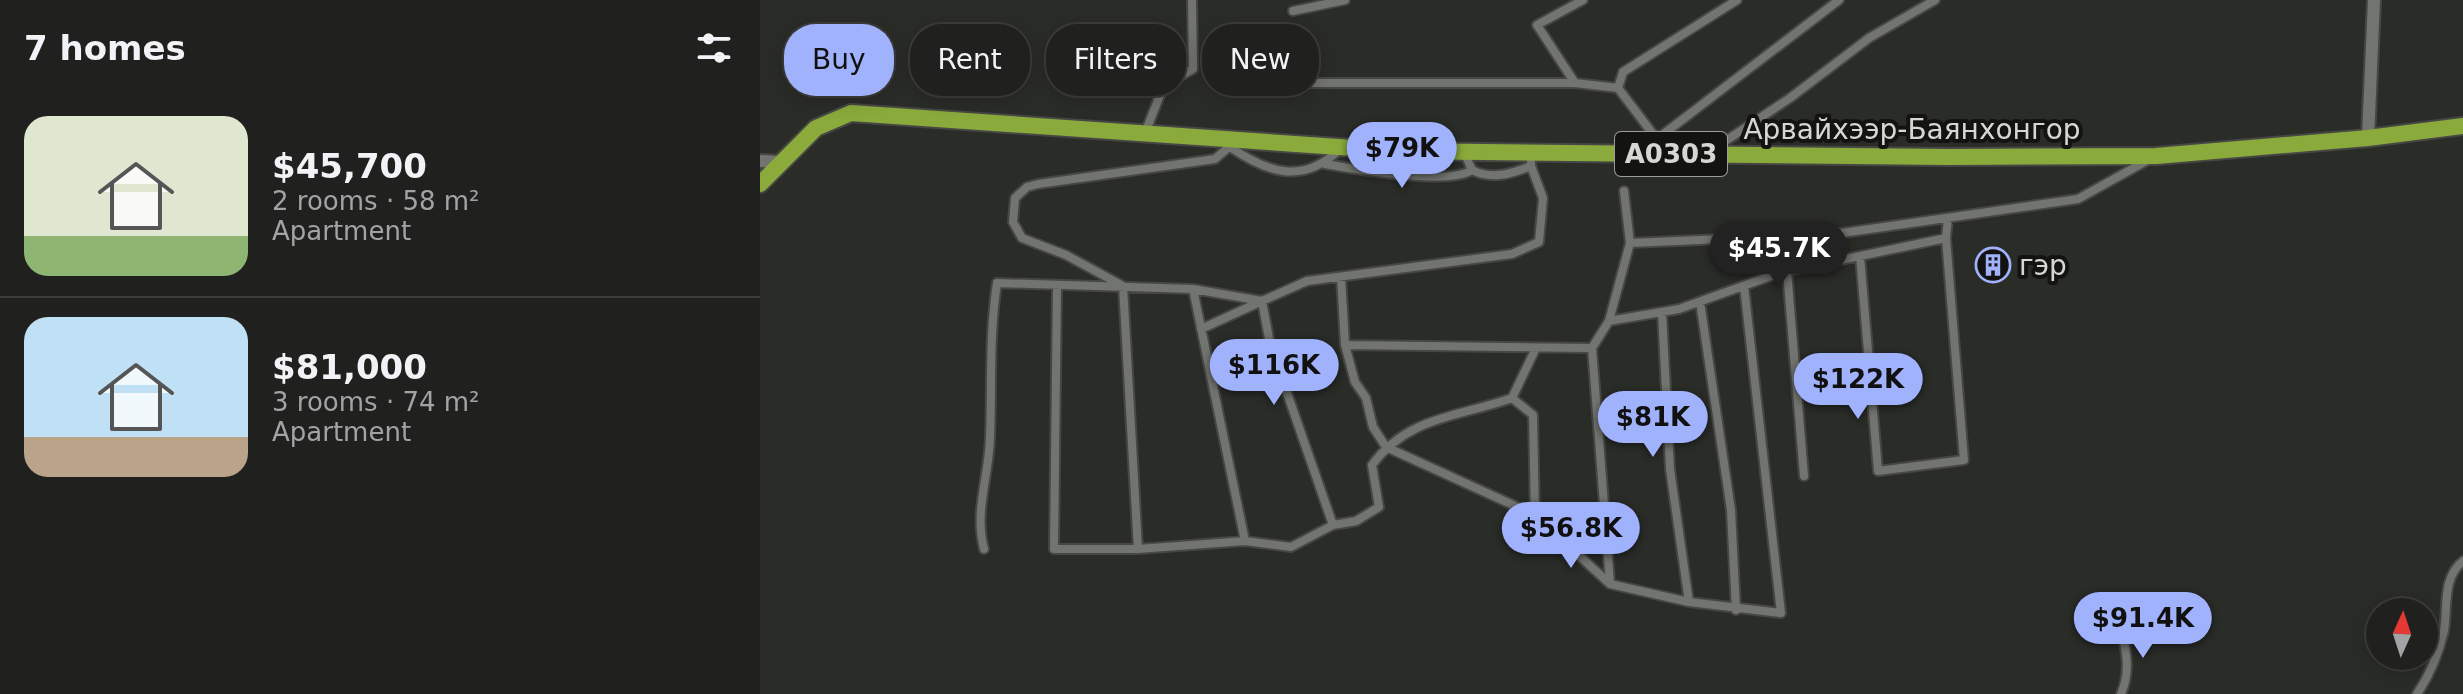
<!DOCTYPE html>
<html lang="en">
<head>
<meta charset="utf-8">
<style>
  body { margin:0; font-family:"DejaVu Sans",sans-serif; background:#2d2e2b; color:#f1f3f6; height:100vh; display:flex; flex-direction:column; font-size:30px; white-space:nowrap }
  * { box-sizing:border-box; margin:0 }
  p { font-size:26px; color:#a2a3a4 }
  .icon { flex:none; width:44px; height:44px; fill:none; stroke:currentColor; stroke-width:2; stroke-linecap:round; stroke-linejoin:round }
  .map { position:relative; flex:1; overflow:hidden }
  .sheet { display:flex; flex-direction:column; background:#20211e; width:760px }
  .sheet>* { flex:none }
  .hud { position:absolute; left:24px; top:24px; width:760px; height:72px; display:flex; gap:16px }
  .needle { width:52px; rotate:3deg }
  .fabs { position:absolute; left:1606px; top:598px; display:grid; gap:16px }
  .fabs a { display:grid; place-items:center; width:72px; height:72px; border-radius:50%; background:#20211e; box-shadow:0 4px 20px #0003,0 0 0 2px #3d3e3c; font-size:40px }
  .price { position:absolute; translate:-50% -68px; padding:0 18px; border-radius:28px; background:#a1b2fd; color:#111; font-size:26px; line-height:52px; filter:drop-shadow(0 2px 4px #0008) }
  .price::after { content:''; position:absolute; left:50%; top:48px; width:24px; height:18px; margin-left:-12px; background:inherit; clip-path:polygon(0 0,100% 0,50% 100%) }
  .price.selected { background:#222; color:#fff }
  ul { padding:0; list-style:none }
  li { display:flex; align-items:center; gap:24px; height:200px; padding:0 24px }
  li+li { border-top:2px solid #3d3e3c }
  li span { display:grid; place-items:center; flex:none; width:224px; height:160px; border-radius:24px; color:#555 }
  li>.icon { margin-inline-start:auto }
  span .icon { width:96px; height:96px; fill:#fffc; stroke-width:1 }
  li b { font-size:34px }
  h2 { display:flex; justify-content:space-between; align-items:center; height:96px; padding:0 24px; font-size:34px }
  .chip { padding:0 28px; border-radius:32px; background:#20211e; box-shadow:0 4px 20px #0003,0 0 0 2px #3d3e3c; font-size:28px; line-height:72px }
  .chip.selected { background:#a1b2fd; color:#111 }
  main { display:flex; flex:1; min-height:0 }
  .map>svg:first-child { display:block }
</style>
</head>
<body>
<main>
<section class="sheet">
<h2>7 homes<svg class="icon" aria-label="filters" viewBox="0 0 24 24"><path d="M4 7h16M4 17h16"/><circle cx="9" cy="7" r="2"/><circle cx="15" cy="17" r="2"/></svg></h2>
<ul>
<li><span style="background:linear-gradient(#dfe7d0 75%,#8fb573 0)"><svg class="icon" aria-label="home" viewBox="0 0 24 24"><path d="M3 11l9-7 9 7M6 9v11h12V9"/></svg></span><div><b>$45,700</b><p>2 rooms · 58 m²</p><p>Apartment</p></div></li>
<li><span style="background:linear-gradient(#bfe0f5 75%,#b9a48a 0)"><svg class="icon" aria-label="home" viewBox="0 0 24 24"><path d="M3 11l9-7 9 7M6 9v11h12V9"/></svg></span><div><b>$81,000</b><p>3 rooms · 74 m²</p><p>Apartment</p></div></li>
</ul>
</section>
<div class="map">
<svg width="1703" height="694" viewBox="0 0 1703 694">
  <rect width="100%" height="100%" fill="#2a2c28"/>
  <path fill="#8f9c75" d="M194,36l26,2 -1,20 -26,-2z"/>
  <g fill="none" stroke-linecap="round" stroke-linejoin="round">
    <g stroke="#464744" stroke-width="12">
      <path id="street" d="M533,11l52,-11
        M501,83h314l43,5 38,50
        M815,83l-38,-58 46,-25
        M858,88l5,-16 114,-72
        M385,133l19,-48 29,-16 -1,-69
        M470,147c38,26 73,38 110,2
        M704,152l8,18c19,10 39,4 59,-4v-4
        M880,152l199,-152
        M949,152l81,-54 79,-60 66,-38
        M565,164c30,5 123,22 147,6
        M870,243l205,-9 243,-35 70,-39
        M1100,256l18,215 86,-11 -18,-222 2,-20
        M1027,271l17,205
        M581,277l4,68 10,37 11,16 7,29 13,20 149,68 75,69 79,18 92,11 -37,-327
        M297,286l-3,263h84l107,-8 46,6 42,-22 23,-4 23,-14 -7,-42c36,-49 87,-48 140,-67l23,-48
        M433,289l52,252
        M940,302l31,208 5,100
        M902,312l8,157 19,133
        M849,321l70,-12 100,-36 167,-35
        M441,329l61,-28 8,43 63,181
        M585,345l247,3 17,-27 21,-78 -6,-52
        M832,348l18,235
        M752,398l21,17 2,100
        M224,549c-10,-38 5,-73 6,-111 2,-52 -1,-103 7,-155l196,6 69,12 45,-20 205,-27 27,-12 4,-44 -12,-32
        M378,549l-15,-263 -57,-31 -44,-17 -9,-16 2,-24 12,-11 11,-3 177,-25 22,-19
        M1360,622c5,25 12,47 1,72
        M1657,694c12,-18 22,-42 27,-63 4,-25 -2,-53 19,-70"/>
    </g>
    <g stroke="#464744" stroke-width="16">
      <path id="secondary" d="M1608,138l6,-138
        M0,161l21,1"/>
    </g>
    <g stroke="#464744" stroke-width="20">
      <path id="highway" d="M0,184l56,-56 35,-15 546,38 552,6 207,-1 212,-18 95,-12"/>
    </g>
    <use href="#street" stroke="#727470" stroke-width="8"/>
    <use href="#secondary" stroke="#727470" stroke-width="12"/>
    <use href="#highway" stroke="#8aaa3c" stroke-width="16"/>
  </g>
  <defs>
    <g id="building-ring" transform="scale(1.8)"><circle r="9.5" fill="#131412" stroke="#a1b2fd" stroke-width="1.5"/><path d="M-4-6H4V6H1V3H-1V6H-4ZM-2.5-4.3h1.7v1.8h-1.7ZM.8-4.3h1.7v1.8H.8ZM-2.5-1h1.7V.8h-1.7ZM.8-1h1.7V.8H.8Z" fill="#a1b2fd"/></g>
  </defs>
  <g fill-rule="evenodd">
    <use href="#building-ring" x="1233" y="265"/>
  </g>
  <g text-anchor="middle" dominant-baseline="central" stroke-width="8" stroke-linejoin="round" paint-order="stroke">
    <rect fill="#131412" stroke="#9c9c9a" stroke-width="2" x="855" y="132" width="112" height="44" rx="6"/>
    <g font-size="26" font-weight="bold" fill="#d6d7d5">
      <text x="911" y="154">A0303</text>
    </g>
    <g font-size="28" fill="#d6d7d5" stroke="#131412">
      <text x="1152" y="129">Арвайхээр-Баянхонгор</text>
    </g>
    <g font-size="28" fill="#d6d7d5" stroke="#131412" text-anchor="start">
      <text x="1259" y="265">гэр</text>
    </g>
  </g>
</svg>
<div class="fabs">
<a><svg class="needle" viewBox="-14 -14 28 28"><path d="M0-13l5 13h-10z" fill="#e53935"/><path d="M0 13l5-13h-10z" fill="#a2a3a4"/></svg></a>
</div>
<b class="price" style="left:642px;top:190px">$79K</b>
<b class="price selected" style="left:1019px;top:290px">$45.7K</b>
<b class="price" style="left:514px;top:407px">$116K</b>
<b class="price" style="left:1098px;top:421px">$122K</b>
<b class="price" style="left:893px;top:459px">$81K</b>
<b class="price" style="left:811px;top:570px">$56.8K</b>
<b class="price" style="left:1383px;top:660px">$91.4K</b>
<div class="hud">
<a class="chip selected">Buy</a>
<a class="chip">Rent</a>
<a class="chip">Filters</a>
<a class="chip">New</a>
</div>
</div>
</main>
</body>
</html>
